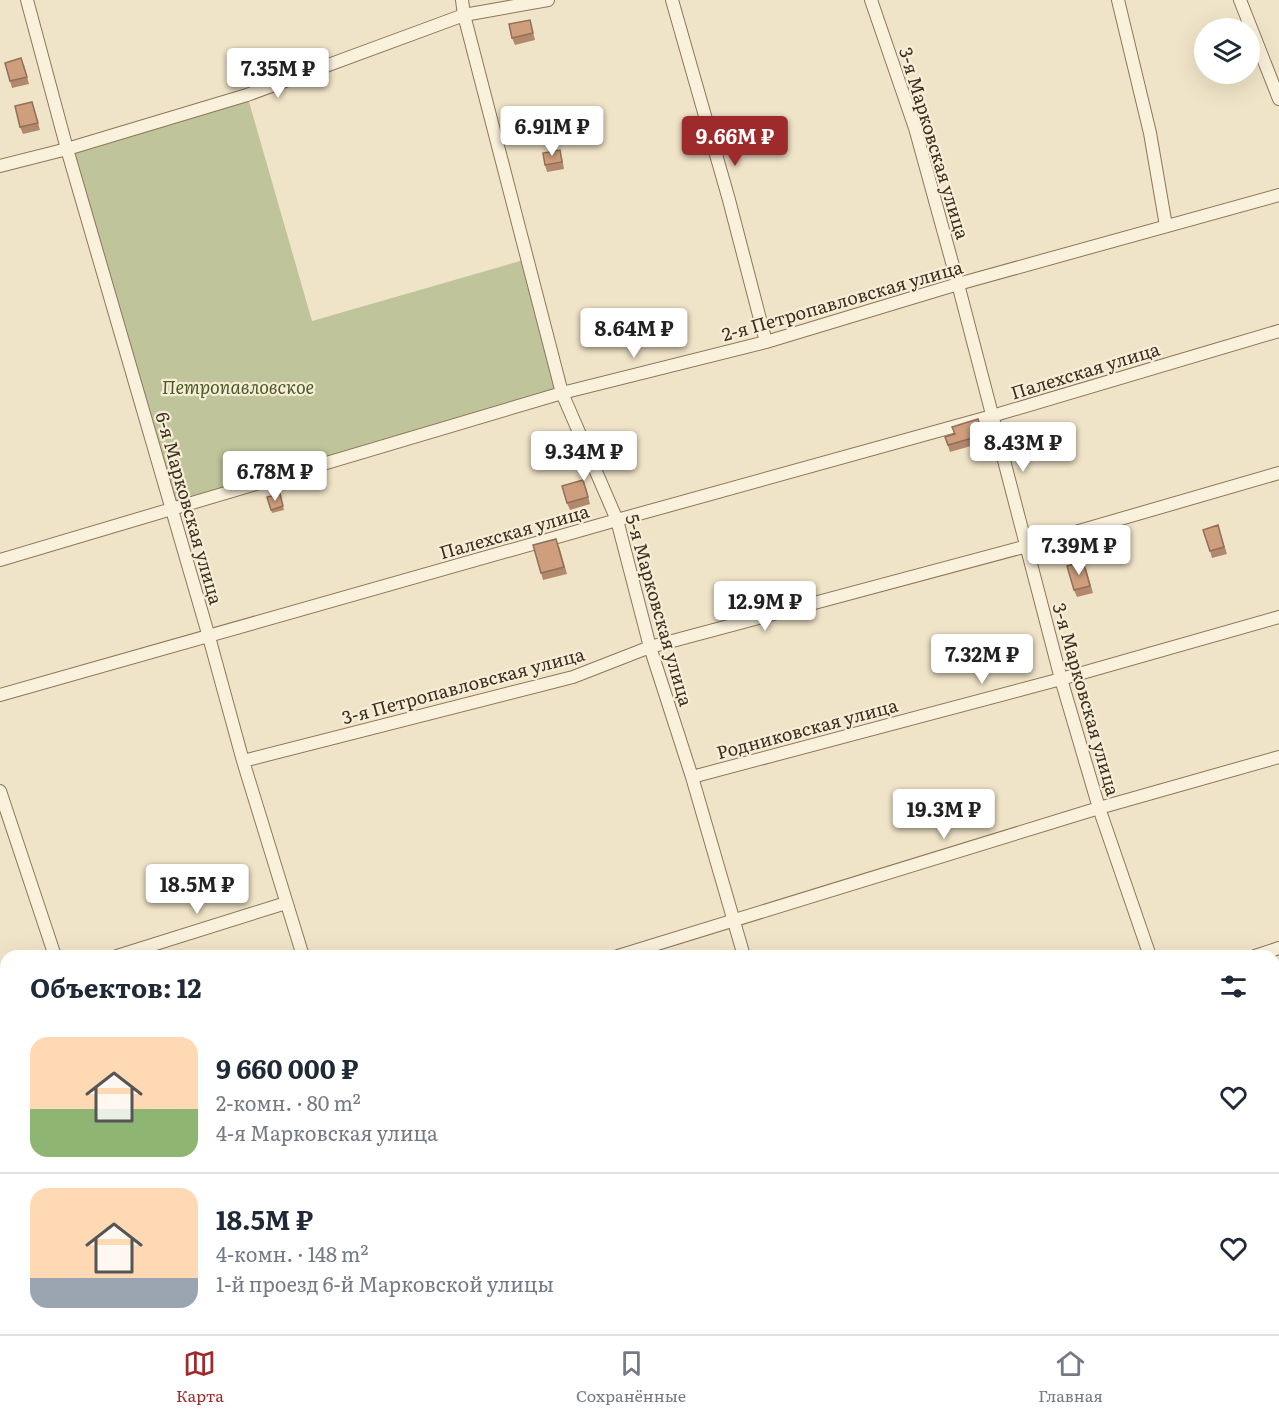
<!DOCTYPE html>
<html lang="ru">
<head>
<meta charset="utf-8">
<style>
  body { margin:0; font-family:Literata,serif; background:#f2f2f3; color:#1f2937; height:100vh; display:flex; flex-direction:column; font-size:22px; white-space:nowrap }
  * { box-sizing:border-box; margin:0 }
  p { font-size:20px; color:#747a83 }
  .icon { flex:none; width:33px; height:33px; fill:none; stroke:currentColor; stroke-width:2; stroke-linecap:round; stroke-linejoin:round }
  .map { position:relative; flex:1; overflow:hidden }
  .drawer { position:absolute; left:0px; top:950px; width:1280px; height:386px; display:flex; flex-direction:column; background:#fff; border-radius:18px 18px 0 0; box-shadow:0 6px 24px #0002 }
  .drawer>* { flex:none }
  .buttons { position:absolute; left:1194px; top:18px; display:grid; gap:12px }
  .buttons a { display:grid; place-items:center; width:66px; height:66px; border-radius:50%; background:#fff; box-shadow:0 6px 24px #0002; font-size:30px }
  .price { position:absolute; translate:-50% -51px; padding:0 14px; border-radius:6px; background:#fff; color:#222; font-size:20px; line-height:39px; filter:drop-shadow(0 2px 3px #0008) }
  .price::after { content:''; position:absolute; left:50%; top:36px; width:18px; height:14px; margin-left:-9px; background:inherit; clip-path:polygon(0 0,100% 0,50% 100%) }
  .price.on { background:#9e2a2b; color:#fff }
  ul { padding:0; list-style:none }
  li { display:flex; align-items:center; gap:18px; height:150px; padding:0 30px }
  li+li { border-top:2px solid #e0e1e3 }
  li span { display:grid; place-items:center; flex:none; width:168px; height:120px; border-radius:18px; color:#555 }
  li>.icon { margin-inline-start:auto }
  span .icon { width:72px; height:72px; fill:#fffc; stroke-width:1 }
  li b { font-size:26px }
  h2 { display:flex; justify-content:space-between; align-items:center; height:72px; padding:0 30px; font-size:26px }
  .tabs { display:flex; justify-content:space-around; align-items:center; height:84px; border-top:2px solid #e0e1e3; background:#fff; font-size:16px; color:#747a83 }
  .tabs a { display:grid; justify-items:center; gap:3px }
  .tabs .on { color:#9e2a2b }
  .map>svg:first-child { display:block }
</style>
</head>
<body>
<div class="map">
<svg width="1279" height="1334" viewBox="0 0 1279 1334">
  <rect width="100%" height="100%" fill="#f0e4c8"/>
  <path fill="#e6deb5" d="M1274,1235h5v99h-791l5,-5h781z"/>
  <path fill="#c9cf9b" d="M1279,1093v141h-5v-139z"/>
  <path fill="#bfc49a" d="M247,95l65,226 215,-62 35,134 -391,115 -104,-359z"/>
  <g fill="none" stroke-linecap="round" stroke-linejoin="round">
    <g stroke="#8d765c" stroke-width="14">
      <path id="minor" d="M27,0l40,149 142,488 34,124 60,195
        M462,0l2,15 98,378 55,127 33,127 42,130 52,179
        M672,0l57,200 37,142
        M871,0l44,128 43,156 103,395 38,129 51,148
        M1118,0l32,133 16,93
        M1240,0l39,99
        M0,166l67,-17 180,-54 217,-80 84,-15
        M0,560l562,-167 204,-51 192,-58 321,-89
        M0,695l617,-175 375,-104 287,-85
        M243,761l330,-84 77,-30 377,-101 252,-73
        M692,777l369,-98 218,-62
        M0,791l55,165
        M117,956l169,-53
        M618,956l481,-148 180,-51
        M1255,956l24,-8
        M0,989l6,-2
        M0,1306l6,-2"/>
    </g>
    <use href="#minor" stroke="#faf1dc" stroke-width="12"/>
  </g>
  <path fill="#b2896c" d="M530,20l5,20 -20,5 -3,-7z
    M24,65l5,19 -17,4 -2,-7z
    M32,102l8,28 -17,4 -3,-7z
    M562,157l2,12 -17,3 -2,-7z
    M978,419l7,23 -35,10 -5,-15 10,-3z
    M586,487l4,17 -20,6 -3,-7z
    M280,494l4,16 -12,3 -5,-16z
    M1218,525l9,29 -15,4 -2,-7z
    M559,546l8,28 -24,6 -2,-7z
    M1086,568l7,25 -16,4 -3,-7z
    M131,1329h26l-15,5h-9z"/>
  <path fill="#cf9f7d" stroke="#916f58" stroke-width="1.5" d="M530,20l3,13 -21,5 -3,-14z
    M21,58l6,19 -17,4 -5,-18z
    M32,102l6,21 -18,4 -5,-21z
    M560,150l2,12 -17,3 -2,-12z
    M978,419l5,16 -35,10 -3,-8 10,-3 -3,-7z
    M583,480l5,17 -21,6 -5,-17z
    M280,494l3,12 -12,4 -4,-13z
    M1218,525l6,22 -14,4 -7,-21z
    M556,539l8,28 -23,6 -8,-28z
    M1083,561l7,25 -16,4 -7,-24z"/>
  <g text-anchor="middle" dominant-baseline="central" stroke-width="4.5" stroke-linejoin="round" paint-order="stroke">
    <g font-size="18" fill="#3d2e20" stroke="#f7eed8">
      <text transform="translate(935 143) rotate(73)">3-я Марковская улица</text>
      <text transform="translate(842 300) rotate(-16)">2-я Петропавловская улица</text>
      <text transform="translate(1085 370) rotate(-17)">Палехская улица</text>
      <text transform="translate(190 508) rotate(74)">6-я Марковская улица</text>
      <text transform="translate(514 531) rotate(-16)">Палехская улица</text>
      <text transform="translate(660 610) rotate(74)">5-я Марковская улица</text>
      <text transform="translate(463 685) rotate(-15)">3-я Петропавловская улица</text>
      <text transform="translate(1087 699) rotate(74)">3-я Марковская улица</text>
      <text transform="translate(807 728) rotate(-15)">Родниковская улица</text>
    </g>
    <g font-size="18" font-style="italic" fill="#4d5a26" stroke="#f7eed8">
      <text x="238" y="386">Петропавловское</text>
    </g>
  </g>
</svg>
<div class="buttons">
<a><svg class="icon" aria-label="layers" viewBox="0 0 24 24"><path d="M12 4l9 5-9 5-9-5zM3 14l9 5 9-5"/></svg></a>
</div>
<b class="price" style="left:278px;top:99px">7.35M ₽</b>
<b class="price" style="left:552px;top:157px">6.91M ₽</b>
<b class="price on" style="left:735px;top:167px">9.66M ₽</b>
<b class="price" style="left:634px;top:359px">8.64M ₽</b>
<b class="price" style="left:1023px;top:473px">8.43M ₽</b>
<b class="price" style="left:584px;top:482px">9.34M ₽</b>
<b class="price" style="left:275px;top:502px">6.78M ₽</b>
<b class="price" style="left:1079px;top:576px">7.39M ₽</b>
<b class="price" style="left:765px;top:632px">12.9M ₽</b>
<b class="price" style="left:982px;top:685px">7.32M ₽</b>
<b class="price" style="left:944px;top:840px">19.3M ₽</b>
<b class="price" style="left:197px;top:915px">18.5M ₽</b>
<section class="drawer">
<h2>Объектов: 12<svg class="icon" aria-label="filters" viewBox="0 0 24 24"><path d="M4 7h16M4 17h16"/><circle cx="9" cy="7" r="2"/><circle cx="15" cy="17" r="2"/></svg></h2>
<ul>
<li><span style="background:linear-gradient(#ffd9b3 60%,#8fb573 0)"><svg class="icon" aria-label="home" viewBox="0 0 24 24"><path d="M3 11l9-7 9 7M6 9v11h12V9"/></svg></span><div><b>9 660 000 ₽</b><p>2-комн. · 80 m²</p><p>4-я Марковская улица</p></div><svg class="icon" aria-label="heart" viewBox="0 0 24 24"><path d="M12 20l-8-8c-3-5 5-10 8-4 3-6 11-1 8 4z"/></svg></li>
<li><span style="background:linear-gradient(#ffd9b3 75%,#9aa5b1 0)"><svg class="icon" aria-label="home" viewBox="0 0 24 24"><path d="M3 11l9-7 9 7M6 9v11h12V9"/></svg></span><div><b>18.5M ₽</b><p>4-комн. · 148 m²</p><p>1-й проезд 6-й Марковской улицы</p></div><svg class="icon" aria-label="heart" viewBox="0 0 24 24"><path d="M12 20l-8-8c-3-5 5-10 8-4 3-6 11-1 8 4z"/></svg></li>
</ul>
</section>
</div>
<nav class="tabs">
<a class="on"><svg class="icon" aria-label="map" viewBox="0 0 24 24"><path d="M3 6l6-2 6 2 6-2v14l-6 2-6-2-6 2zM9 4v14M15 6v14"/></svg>Карта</a>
<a><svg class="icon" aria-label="saved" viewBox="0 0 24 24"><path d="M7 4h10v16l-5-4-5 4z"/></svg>Сохранённые</a>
<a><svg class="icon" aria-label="home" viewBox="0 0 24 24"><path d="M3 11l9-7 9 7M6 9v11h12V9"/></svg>Главная</a>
</nav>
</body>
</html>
